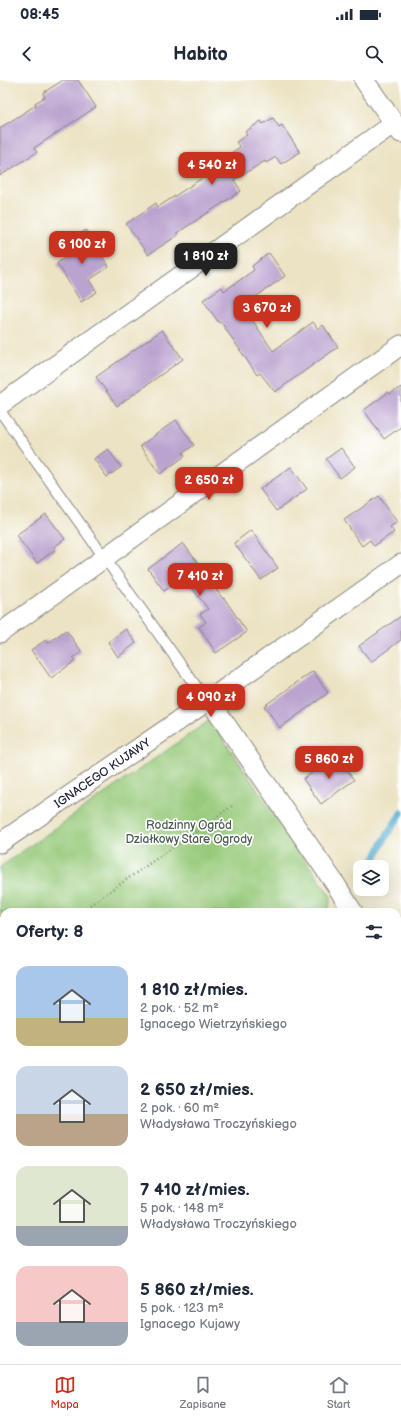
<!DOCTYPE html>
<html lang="pl">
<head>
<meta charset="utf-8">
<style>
  body { margin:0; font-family:"Balsamiq Sans",sans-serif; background:#f6f6f7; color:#1f2937; height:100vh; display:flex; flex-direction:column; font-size:15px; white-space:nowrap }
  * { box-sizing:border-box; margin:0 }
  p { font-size:13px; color:#747a83 }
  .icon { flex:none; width:22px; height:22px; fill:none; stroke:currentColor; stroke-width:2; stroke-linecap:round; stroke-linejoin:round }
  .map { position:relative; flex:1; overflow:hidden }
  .side { position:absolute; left:0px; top:828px; width:401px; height:456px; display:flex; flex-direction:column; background:#fff; border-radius:12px 12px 0 0; box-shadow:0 4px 16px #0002 }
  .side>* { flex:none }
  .tools { position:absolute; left:353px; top:780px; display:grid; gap:8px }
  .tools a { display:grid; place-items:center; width:36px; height:36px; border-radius:8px; background:#fff; box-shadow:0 4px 16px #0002; font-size:20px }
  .price { position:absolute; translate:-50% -34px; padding:0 9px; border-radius:8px; background:#c8321e; color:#fff; font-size:13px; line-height:26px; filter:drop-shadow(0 1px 2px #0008) }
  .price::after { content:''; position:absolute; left:50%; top:24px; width:12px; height:9px; margin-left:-6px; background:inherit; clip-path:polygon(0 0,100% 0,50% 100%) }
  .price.active { background:#222; color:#fff }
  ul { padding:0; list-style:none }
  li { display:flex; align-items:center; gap:12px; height:100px; padding:0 16px }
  li span { display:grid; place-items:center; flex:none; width:112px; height:80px; border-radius:12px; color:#555 }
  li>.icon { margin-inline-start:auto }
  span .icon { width:48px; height:48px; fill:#fffc; stroke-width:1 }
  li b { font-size:17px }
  h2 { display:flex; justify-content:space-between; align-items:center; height:48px; padding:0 16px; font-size:17px }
  .status { display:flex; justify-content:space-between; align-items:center; height:28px; padding:0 20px; background:#fff; direction:ltr }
  .status svg { height:11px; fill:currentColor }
  header { display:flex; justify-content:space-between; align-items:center; height:52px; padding:0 16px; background:#fff; font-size:18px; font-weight:800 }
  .tabs { display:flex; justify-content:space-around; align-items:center; height:56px; border-top:1px solid #e0e1e3; background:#fff; font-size:11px; color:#747a83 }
  .tabs a { display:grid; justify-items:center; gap:2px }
  .tabs .active { color:#c8321e }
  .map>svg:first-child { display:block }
</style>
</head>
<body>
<div class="status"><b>08:45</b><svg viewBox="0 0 49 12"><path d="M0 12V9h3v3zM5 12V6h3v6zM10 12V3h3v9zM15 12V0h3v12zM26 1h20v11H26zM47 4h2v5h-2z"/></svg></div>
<header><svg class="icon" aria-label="back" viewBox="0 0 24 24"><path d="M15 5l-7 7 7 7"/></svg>Habito<svg class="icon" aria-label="search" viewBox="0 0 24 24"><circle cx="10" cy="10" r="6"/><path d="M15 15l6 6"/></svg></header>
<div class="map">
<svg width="401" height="1284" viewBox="0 0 401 1284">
  <rect width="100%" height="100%" fill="#fff"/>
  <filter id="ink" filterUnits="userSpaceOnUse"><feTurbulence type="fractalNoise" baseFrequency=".025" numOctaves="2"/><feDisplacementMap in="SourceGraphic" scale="8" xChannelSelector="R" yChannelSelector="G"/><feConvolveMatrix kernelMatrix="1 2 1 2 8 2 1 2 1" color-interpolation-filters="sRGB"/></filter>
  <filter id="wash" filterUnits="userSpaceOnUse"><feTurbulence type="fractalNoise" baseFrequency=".012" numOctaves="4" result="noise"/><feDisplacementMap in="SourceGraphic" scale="16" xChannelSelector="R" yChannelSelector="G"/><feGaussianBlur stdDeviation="0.9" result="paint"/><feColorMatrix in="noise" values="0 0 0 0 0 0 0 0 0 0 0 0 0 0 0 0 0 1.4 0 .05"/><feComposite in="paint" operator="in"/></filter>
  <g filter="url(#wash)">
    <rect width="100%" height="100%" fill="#ebe3c3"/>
    <path fill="#97ca7a" stroke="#5c765a" d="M210,640l121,177 -3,15h-324v448h393v-334h4v338h-401v-497z"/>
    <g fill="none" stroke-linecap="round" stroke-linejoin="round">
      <path stroke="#4fabcd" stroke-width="7" d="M371,787l12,-25 18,-29"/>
    </g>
    <g id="blocks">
      <path fill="#baa3cf" d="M63,0h15l18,27 -62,41 3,4 -37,24v-48l36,-23 -1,-2 10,-6 -2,-4z
        M273,38l6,9 3,-2 18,27 -19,12 -5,-7 -10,6 -1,-2 -31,19 7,11 -64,42 1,2 -30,20 -22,-31 30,-21 2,4 52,-34 -3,-4 33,-22 -4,-5 11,-7 -2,-3 16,-11 2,3z
        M86,150l23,37 -20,13 8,12 -16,10 -24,-39 13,-8 -6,-11z
        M269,173l16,23 -42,30 30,45 40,-29 5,7 5,-4 15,22 -63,45 -15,-19 -3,2 -36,-53 -2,1 -16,-23 19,-13 2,4 16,-11 14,-10 -2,-4z
        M162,250l21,29 -66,47 -21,-29z
        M401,307v40l-17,12 -20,-29 25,-18 1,2z
        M176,340l18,25 -11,8 2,3 -25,18 -20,-28z
        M341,368l14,19 -15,11 -14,-19z
        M108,369l13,18 -14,10 -13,-18z
        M291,387l16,22 -31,22 -16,-22z
        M379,416l18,26 -7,5 4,5 -20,14 -4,-6 -8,6 -18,-26z
        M46,434l19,25 -11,8 2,2 -19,14 -21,-28z
        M251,450l27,38 -17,12 -27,-37z
        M183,463l17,23h-2l25,33 1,-1 23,34 -31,21 -17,-26 7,-5 -6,-8 8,-5 -24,-32 -20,14 -16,-22z
        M401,536v24l-30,22 -12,-16z
        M126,549l10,14 -18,14 -10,-15z
        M66,550l16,22 -9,6 2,3 -24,17 -20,-28 15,-10 2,3z
        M313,591l15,22 -48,35 -16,-22z
        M337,676l17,24 -33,24 -18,-25z"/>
    </g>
  </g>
  <g filter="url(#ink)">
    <use href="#blocks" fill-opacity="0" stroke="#86827f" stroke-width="1"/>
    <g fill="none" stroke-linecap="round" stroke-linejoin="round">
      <g stroke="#86827f" stroke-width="12">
        <path id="service" d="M0,331l200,281 9,8"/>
      </g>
      <g stroke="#86827f" stroke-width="21">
        <g id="minor">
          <path d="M364,0l37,53"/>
          <path d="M0,325l394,-282"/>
          <path d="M0,553l401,-288"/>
          <path d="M209,620l127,185 17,27"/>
          <path id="s1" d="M0,763l209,-143 192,-136"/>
          <path d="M397,891l4,4"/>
        </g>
      </g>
      <path stroke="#86827f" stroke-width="2.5" stroke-dasharray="1 3" stroke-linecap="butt" d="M0,830l15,2
        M80,832l152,-106
        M0,982h4
        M397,1030l4,1
        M0,1161l4,1
        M397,1211l4,1"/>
      <use href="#service" stroke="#fff" stroke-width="10"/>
      <use href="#minor" stroke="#fff" stroke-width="19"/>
    </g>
  </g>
  <g text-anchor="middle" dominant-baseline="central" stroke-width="3.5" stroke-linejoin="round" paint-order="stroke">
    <g font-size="12" fill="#22223b" stroke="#fff">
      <text stroke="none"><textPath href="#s1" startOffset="124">IGNACEGO KUJAWY</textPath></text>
    </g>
    <g font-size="12" fill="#4b5d51" stroke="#fff">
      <text x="189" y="745">Rodzinny Ogród<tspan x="189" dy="14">Działkowy Stare Ogrody</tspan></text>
    </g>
  </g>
</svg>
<div class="tools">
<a><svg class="icon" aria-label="layers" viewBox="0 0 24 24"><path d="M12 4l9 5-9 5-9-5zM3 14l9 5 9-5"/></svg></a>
</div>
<b class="price" style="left:212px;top:106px">4 540 zł</b>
<b class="price" style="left:82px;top:185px">6 100 zł</b>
<b class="price active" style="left:206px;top:197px">1 810 zł</b>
<b class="price" style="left:267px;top:249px">3 670 zł</b>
<b class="price" style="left:209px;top:421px">2 650 zł</b>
<b class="price" style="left:200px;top:517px">7 410 zł</b>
<b class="price" style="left:211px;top:638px">4 090 zł</b>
<b class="price" style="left:329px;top:700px">5 860 zł</b>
<section class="side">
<h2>Oferty: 8<svg class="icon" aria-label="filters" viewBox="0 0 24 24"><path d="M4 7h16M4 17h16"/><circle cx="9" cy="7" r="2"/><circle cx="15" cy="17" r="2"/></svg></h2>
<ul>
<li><span style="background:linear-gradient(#a9c7e8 65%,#c2b280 0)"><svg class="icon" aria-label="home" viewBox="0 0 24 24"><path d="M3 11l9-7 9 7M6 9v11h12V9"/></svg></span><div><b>1 810 zł/mies.</b><p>2 pok. · 52 m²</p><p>Ignacego Wietrzyńskiego</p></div></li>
<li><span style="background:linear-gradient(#c9d6e8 60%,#b9a48a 0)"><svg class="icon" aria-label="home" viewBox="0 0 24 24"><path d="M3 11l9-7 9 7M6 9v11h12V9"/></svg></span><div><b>2 650 zł/mies.</b><p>2 pok. · 60 m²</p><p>Władysława Troczyńskiego</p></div></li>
<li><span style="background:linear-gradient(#dfe7d0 75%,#9aa5b1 0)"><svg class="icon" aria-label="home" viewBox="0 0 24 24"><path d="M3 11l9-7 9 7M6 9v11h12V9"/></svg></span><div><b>7 410 zł/mies.</b><p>5 pok. · 148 m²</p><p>Władysława Troczyńskiego</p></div></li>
<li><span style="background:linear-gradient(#f6c9c9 70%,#9aa5b1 0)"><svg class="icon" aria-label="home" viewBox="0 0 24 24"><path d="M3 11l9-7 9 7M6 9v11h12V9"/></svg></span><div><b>5 860 zł/mies.</b><p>5 pok. · 123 m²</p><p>Ignacego Kujawy</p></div></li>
</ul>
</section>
</div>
<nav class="tabs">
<a class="active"><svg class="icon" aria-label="map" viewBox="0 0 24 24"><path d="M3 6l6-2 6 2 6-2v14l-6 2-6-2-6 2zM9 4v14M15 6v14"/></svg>Mapa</a>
<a><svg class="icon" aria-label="saved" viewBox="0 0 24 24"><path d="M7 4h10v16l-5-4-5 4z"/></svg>Zapisane</a>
<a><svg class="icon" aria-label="home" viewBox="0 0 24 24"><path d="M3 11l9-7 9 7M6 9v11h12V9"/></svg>Start</a>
</nav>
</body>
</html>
